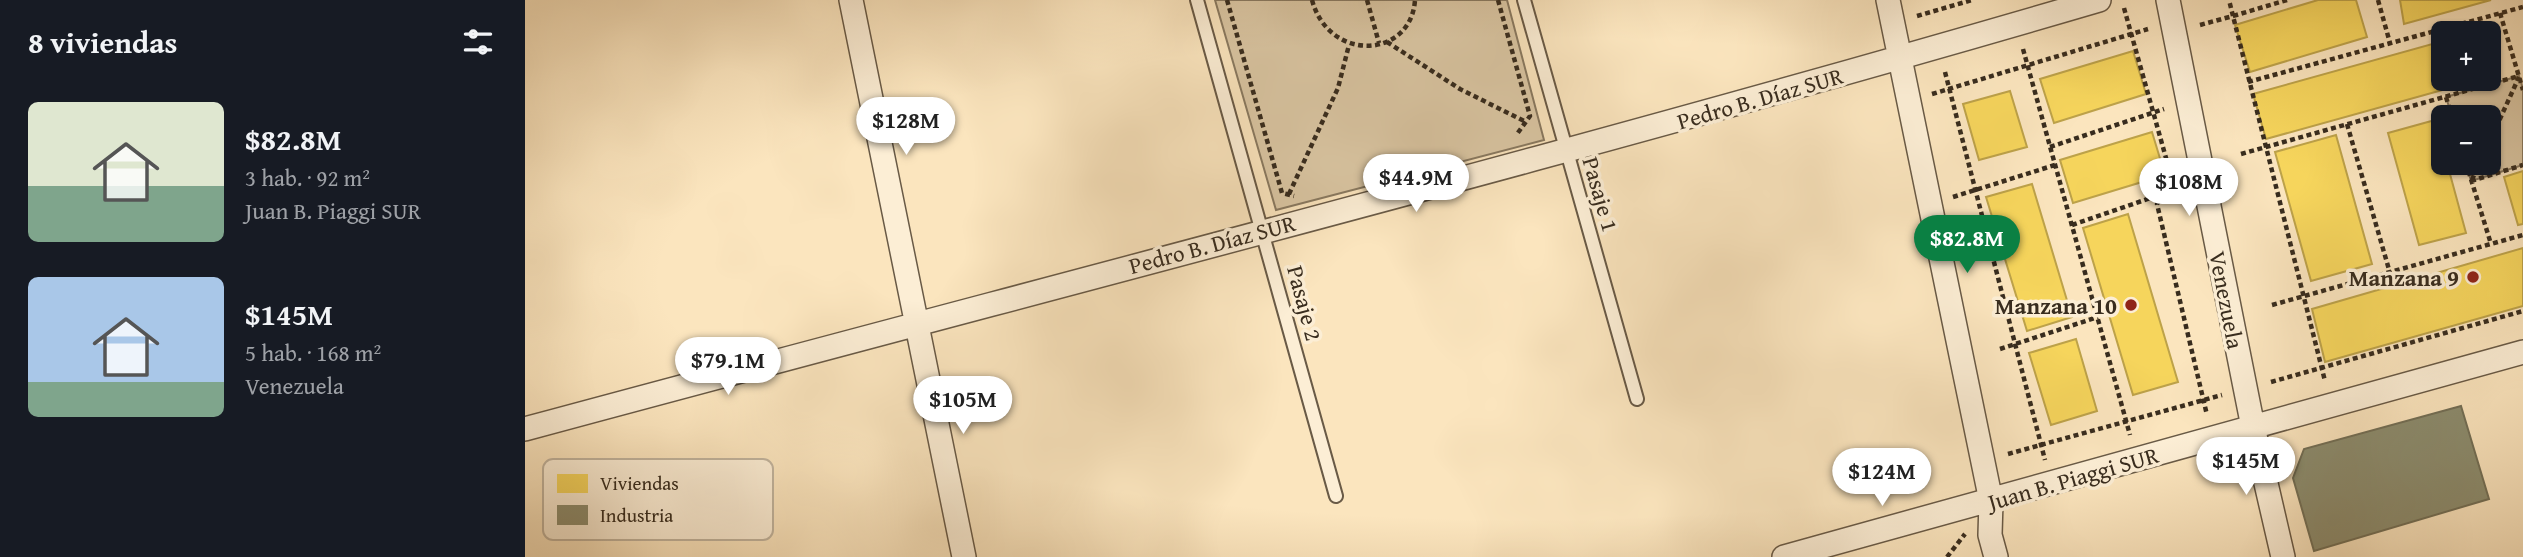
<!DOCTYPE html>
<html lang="es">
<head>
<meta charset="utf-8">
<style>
  body { margin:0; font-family:"Gentium Book Plus",serif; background:#20242c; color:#f1f3f6; height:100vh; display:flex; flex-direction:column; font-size:26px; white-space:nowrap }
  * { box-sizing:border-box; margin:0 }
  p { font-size:23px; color:#9ea1a6 }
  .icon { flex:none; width:38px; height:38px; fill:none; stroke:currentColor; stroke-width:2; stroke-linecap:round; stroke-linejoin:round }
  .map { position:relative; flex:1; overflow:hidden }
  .drawer { display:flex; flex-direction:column; background:#171b24; width:525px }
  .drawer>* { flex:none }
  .tools { position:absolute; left:1906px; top:21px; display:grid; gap:14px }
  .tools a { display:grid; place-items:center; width:70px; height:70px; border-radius:10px; background:#171b24; box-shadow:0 2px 5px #0004; font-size:35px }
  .price { position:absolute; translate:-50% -60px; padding:0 16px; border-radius:24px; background:#fff; color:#222; font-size:23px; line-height:46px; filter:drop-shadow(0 2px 4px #0008) }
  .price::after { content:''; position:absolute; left:50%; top:42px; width:21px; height:16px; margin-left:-10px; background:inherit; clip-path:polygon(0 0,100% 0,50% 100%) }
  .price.active { background:#0b8043; color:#fff }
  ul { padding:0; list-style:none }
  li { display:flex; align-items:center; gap:21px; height:175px; padding:0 28px }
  li span { display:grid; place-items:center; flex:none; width:196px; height:140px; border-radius:10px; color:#555 }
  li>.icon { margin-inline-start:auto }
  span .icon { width:84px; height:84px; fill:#fffc; stroke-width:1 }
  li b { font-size:30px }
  h2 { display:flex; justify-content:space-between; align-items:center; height:84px; padding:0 28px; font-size:30px }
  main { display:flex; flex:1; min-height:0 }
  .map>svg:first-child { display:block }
</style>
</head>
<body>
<main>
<section class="drawer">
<h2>8 viviendas<svg class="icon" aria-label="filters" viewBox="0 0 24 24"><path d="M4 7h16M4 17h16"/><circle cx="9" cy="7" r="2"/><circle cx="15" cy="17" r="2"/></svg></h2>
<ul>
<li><span style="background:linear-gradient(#dfe7d0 60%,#7fa58c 0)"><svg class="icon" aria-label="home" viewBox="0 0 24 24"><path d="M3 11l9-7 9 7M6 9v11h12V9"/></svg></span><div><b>$82.8M</b><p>3 hab. · 92 m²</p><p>Juan B. Piaggi SUR</p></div></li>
<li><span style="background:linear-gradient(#a9c7e8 75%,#7fa58c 0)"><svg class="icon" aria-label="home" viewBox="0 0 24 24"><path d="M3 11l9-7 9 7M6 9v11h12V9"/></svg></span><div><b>$145M</b><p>5 hab. · 168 m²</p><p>Venezuela</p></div></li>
</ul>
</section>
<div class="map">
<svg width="1998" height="557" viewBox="0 0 1998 557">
  <rect width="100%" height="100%" fill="#fbe5be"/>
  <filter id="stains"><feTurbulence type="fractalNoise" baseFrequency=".00286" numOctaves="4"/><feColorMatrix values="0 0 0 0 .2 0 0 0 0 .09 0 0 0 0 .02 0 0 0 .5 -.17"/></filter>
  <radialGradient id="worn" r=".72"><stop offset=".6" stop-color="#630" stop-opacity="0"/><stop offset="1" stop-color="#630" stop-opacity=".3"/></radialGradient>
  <path fill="#dac6a3" stroke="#897960" stroke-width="2" d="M690,0h292l37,140 -268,70z
    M1994,76l4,13v76l-52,16 -5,-18h23v-46h-37l-6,-20z"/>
  <path fill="#f6d55c" stroke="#bda249" stroke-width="2" d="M1793,0h38l11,37 -117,35 -15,-47z
    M1793,0h38l11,37 -117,35 -15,-47z
    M1875,0h91l-87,24z
    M1875,0h91l-87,24z
    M1918,41v38h39l-216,60 -13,-45z
    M1918,41v38h39l-216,60 -13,-45z
    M1608,51l13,43 -92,29 -14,-44z
    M1608,51l13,43 -92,29 -14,-44z
    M1485,91l17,56 -48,13 -16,-56z
    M1485,91l17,56 -48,13 -16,-56z
    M1910,120l8,28v15h4l19,70 -47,12 -31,-112z
    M1910,120l8,28v15h4l19,70 -47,12 -31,-112z
    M1627,132l13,43 -92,28 -13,-43z
    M1627,132l13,43 -92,28 -13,-43z
    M1811,135l36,129 -61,17 -36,-129z
    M1811,135l36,129 -61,17 -36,-129z
    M1998,171v53l-5,1 -14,-48z
    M1998,171v53l-5,1 -14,-48z
    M1507,184l40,133 -45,14 -41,-134z
    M1507,184l40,133 -45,14 -41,-134z
    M1603,214l50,168 -45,13 -50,-167z
    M1603,214l50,168 -45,13 -50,-167z
    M1998,248v58l-198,56 -13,-53z
    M1998,248v58l-198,56 -13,-53z
    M1551,339l21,72 -46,14 -22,-72z
    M1551,339l21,72 -46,14 -22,-72z"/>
  <path fill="#8c8c6e" stroke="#736f56" stroke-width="2" d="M1936,406l28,93 -175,52 -21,-73 11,-29z"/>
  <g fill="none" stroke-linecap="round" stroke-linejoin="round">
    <g stroke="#695a46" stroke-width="16">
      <path id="service" d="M672,0l139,496
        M999,0l113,399"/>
    </g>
    <g stroke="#695a46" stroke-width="26">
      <path id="minor" d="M326,0l113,557
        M1363,0l103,501 -1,34 6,22
        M1643,0l85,427 30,130
        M0,429c525,-142 1052,-276 1574,-429
        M1259,557l739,-205"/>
    </g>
    <path stroke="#382c1e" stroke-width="4.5" stroke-dasharray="5 3.5" stroke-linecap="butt" d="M702,0l55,193 12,3
      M787,0c17,63 99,59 103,0
      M842,0l12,43
      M973,0l32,116 -13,18
      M1762,0l-54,16 92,365
      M1853,0l12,43
      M1599,8l49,175 -16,21 50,211
      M1975,13l23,77
      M1392,16l55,-16
      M1675,25l33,-9 -4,-16
      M862,42l73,47 66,33
      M1498,49l107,386
      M1420,72l100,388
      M1723,82l275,-75
      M1407,94l216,-65
      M1921,97l6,20
      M1822,124l43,149
      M1964,143l30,-66
      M1525,147l114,-38
      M1716,154l278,-78
      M1941,163l25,81
      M1947,180l7,-17
      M1946,181l52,-16
      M764,194l49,-106 11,-43
      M1428,197l102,-32
      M1547,225l93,-32
      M1747,305l251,-70
      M1475,349l98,-32
      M1746,382l252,-71
      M1483,454l214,-59
      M1422,557l18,-23"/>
    <use href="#service" stroke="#fceed5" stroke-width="12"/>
    <use href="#minor" stroke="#fceed5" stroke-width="23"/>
  </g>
  <g fill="#8f2418" stroke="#fceed5" stroke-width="2.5">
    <circle cx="1948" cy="277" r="7"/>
    <circle cx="1606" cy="305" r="7"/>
  </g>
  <g text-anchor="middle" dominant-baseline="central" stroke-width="7" stroke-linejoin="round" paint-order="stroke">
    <g font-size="23" fill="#382c1e" stroke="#fceed5">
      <text transform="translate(1235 98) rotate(-16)">Pedro B. Díaz SUR</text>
      <text transform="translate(1076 194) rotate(74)">Pasaje 1</text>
      <text transform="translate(687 244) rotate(-15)">Pedro B. Díaz SUR</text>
      <text transform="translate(1702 300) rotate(79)">Venezuela</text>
      <text transform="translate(780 303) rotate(75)">Pasaje 2</text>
      <text transform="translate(1548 478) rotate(-16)">Juan B. Piaggi SUR</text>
    </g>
    <g font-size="23" font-weight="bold" fill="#382c1e" stroke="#fceed5" text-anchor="end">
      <text x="1934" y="277">Manzana 9</text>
      <text x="1592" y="305">Manzana 10</text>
    </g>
  </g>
  <rect x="18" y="459" width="230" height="81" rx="10" fill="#fceed5" stroke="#c1b49e" stroke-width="2"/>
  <rect x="32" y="474" width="31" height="19" fill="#f6d55c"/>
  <rect x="32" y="505" width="31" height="20" fill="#8c8c6e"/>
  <g font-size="19" fill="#382c1e">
    <text x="75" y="490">Viviendas</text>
    <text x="75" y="522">Industria</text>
  </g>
  <rect width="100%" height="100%" filter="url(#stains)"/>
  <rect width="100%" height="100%" fill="url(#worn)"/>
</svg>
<div class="tools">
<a>+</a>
<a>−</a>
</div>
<b class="price" style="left:381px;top:157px">$128M</b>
<b class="price" style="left:891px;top:214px">$44.9M</b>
<b class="price" style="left:1664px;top:218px">$108M</b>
<b class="price active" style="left:1442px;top:275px">$82.8M</b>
<b class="price" style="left:203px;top:397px">$79.1M</b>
<b class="price" style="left:438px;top:436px">$105M</b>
<b class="price" style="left:1721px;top:497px">$145M</b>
<b class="price" style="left:1357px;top:508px">$124M</b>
</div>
</main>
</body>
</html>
